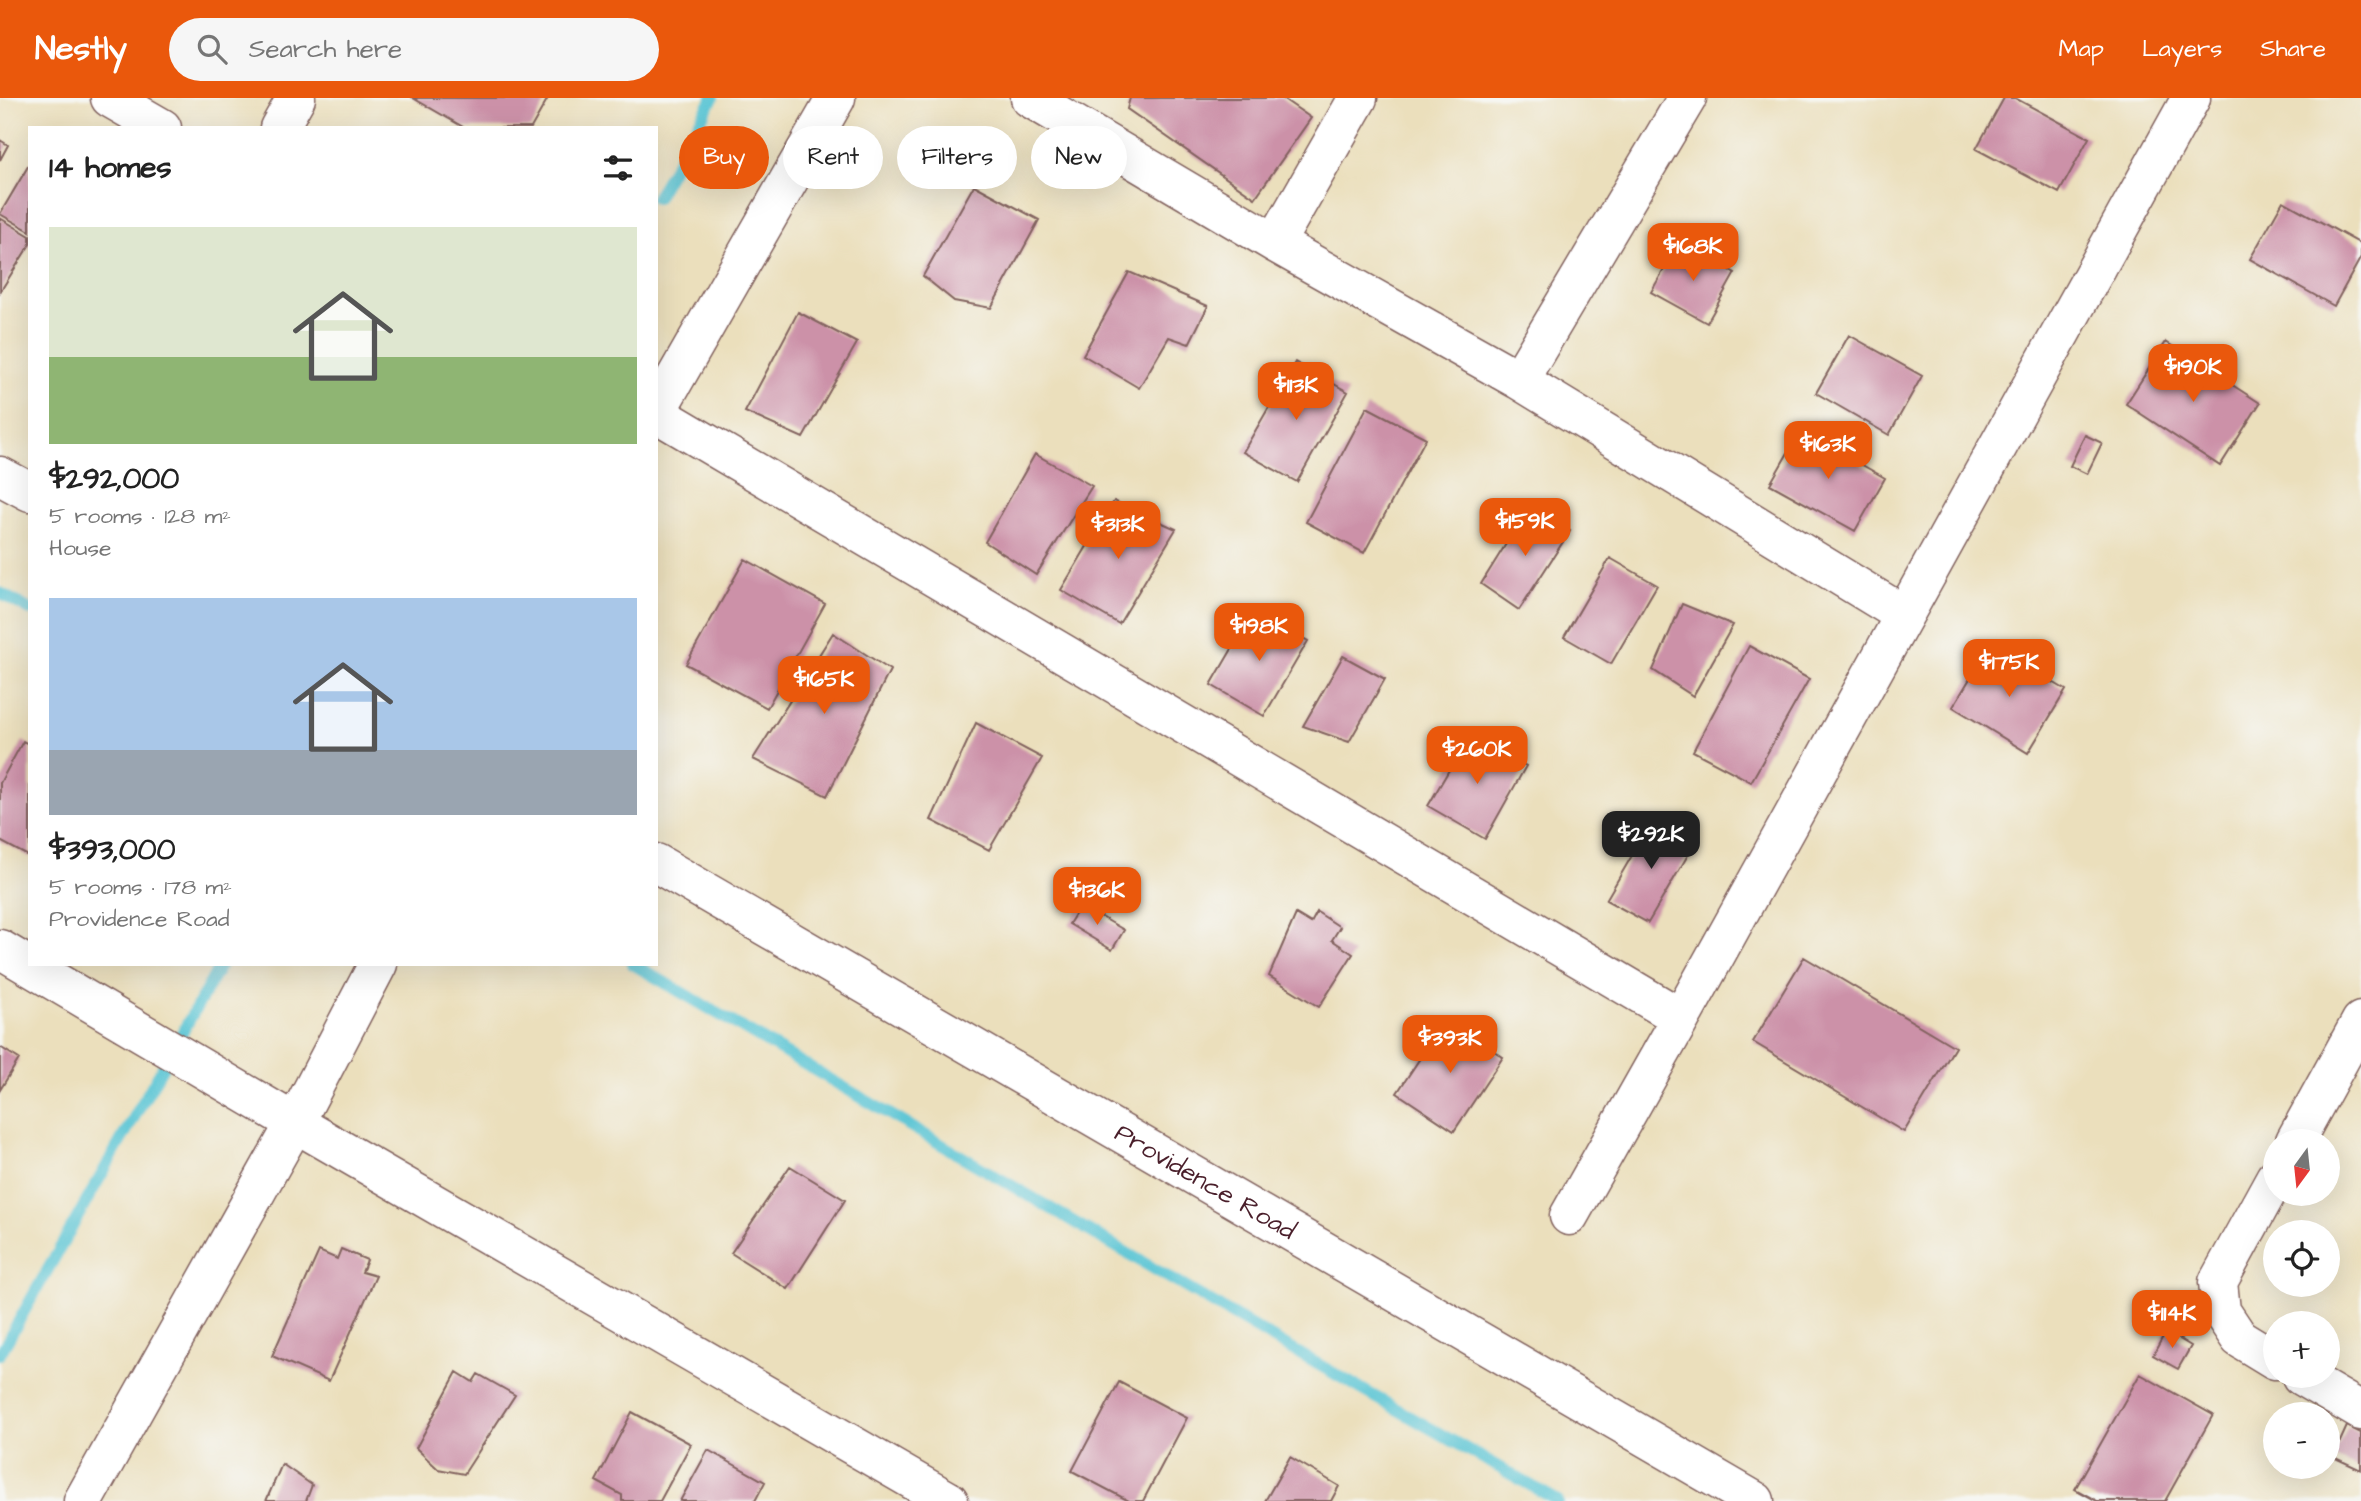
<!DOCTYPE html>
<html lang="en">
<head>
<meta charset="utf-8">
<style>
  body { margin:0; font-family:"Architects Daughter",sans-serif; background:#f6f6f6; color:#222; height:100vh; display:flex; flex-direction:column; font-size:26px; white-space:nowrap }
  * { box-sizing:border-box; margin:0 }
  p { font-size:23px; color:#767676 }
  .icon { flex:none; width:38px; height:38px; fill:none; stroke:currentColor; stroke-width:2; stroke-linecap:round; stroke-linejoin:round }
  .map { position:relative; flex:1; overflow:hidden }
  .details { position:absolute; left:28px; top:28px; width:630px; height:840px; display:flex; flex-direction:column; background:#fff; border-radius:0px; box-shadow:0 7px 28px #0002 }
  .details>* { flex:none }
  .hud { position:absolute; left:679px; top:28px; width:665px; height:63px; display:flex; gap:14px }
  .needle { width:46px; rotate:195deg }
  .controls { position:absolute; left:2263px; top:1031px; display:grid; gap:14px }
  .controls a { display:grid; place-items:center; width:77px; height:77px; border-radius:50%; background:#fff; box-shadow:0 7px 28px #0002; font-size:35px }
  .price { position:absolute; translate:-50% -60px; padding:0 16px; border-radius:14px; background:#ea580c; color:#fff; font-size:23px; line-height:46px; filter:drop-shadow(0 2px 4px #0008) }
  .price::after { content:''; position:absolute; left:50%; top:42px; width:21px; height:16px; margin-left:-10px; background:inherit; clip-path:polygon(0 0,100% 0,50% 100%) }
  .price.active { background:#222; color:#fff }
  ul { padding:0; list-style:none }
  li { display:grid; align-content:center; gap:14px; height:371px; padding:0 21px }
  li span { display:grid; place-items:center; height:217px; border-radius:0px; color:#555 }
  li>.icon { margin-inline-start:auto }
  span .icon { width:126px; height:126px; fill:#fffc; stroke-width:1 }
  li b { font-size:30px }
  h2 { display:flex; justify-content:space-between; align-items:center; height:84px; padding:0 21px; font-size:30px }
  .chip { padding:0 24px; border-radius:32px; background:#fff; box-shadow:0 7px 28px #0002; font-size:24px; line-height:63px }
  .chip.active { background:#ea580c; color:#fff }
  header { display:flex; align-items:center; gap:42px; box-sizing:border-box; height:98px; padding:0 35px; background:#ea580c; color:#fff }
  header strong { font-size:33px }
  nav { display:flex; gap:38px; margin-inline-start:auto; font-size:24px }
  .search { width:490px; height:63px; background:#f6f6f6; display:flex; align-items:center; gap:18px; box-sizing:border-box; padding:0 24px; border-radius:38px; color:#767676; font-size:26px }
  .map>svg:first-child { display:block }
</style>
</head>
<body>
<header>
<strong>Nestly</strong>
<div class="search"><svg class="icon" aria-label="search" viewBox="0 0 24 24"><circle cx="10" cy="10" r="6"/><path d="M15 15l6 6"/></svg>Search here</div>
<nav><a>Map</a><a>Layers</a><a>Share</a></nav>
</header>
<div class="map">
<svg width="2361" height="1403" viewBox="0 0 2361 1403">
  <rect width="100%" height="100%" fill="#f6f6f2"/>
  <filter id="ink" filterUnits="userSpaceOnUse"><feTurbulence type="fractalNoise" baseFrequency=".0143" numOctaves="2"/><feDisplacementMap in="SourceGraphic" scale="14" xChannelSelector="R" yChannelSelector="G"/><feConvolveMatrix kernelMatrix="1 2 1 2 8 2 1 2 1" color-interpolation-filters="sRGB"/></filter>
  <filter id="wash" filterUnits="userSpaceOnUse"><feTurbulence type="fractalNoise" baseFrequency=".00686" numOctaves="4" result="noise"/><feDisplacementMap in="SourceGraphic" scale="28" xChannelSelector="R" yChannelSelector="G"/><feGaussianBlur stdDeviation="1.57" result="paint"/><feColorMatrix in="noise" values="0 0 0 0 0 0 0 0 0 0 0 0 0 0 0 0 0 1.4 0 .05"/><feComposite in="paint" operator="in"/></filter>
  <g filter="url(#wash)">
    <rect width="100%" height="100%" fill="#ebdfbc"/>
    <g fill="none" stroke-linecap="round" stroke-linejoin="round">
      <path stroke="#5ac5d4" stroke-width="12" d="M656,100l57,-100
        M0,495l30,17
        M633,866l646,378 279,159
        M0,1256l221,-390"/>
    </g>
    <g id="blocks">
      <path fill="#cc91a8" d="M413,0h135l-17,30h-66z
        M1130,0h152l29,20 -56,80 -128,-89z
        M2004,0h11l74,40 -30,55 -83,-44z
        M0,42l8,5 -8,15z
        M30,65v68l-30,-17z
        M974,87l65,35 -48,88 -37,-7 -31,-25z
        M2283,103l78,43v13l-27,49 -84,-47z
        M0,120l30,18v8l-30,48z
        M1680,144l55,31 -28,50 -56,-31z
        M1129,174l79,34 -19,38 -20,-7 -30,51 -56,-33z
        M798,214l59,31 -54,95 -58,-26z
        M1849,237l73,41 -33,59 -73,-42z
        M2166,244l94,61 -40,63 -94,-62z
        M1295,264l53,30 -51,90 -54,-30z
        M1367,309l59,31 -62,115 -58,-31z
        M1801,332l84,48 -30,53 -85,-47z
        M2085,337l17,8 -15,31 -17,-8z
        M1035,356l57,32 -56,89 -51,-33z
        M1114,403l62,28 -57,95 -58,-34z
        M1529,409l41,24 -51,79 -38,-26z
        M1610,460l47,27 -46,79 -47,-27z
        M745,461l80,45 -58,104 -81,-44z
        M1682,506l51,21 -40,71 -40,-26z
        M1254,513l54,30 -44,75 -53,-31z
        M833,535l57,37 -63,126 -74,-37z
        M1990,547l76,45 -38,63 -75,-46z
        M1749,548l60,33 -58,103 -58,-31z
        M1343,558l42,23 -36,63 -46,-16z
        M976,625l66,35 -53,92 -58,-30z
        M1470,636l56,32 -41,73 -57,-33z
        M23,643l7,4v112l-30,-16v-58z
        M1654,720l41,25 -47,80 -42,-23z
        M1081,807l43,25 -12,20 -43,-26z
        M1317,814l23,15 -8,13 21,14 -34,53 -50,-31 27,-62 15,9z
        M1804,859l151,90 -51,85 -151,-90z
        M1446,921l57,38 -49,74 -57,-38z
        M0,949l19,12 -19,31z
        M790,1068l55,34 -57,89 -57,-36z
        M341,1151l26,11 -5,12 14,4 -47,105 -57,-25 47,-105 18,8z
        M2166,1233l25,15 -13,23 -25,-14z
        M457,1274l16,10 5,-8 37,21 -51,79 -26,-5 -22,-21z
        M2140,1276l73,41 -48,86h-68l-22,-12z
        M1119,1284l68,36 -44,83h-14l-57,-30z
        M632,1314l59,32 -31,57h-38v-6l-26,-14z
        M2347,1328l14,7v37l-28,-13z
        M708,1352l57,32 -10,19h-75z
        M1290,1359l49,29 -8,15h-66z
        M282,1366l30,21 -6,16h-40z"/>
    </g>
  </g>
  <g filter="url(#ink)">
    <use href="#blocks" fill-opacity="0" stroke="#82625e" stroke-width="2"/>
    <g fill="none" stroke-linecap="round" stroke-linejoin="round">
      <g stroke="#82625e" stroke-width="41">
        <path id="street" d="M110,0l52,30
          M1030,0l245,145 244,137 385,235
          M279,30l17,-30
          M1275,145l83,-145
          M1519,282l168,-282
          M656,314l180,-314
          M656,315l1025,605
          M0,851l295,174 654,378
          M2295,1043l66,-120
          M2275,1080l-57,104 3,29 18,27 36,22
          M1569,1118l112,-198 510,-920
          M2301,1278l60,35
          M83,1403l212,-378 83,-159"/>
      </g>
      <g stroke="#82625e" stroke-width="41">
        <g id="secondary">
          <path d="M0,378l30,16"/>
          <path id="s1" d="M656,765l1099,638"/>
        </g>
      </g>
      <use href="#street" stroke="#fff" stroke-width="38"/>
      <use href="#secondary" stroke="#fff" stroke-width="38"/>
    </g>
  </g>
  <g text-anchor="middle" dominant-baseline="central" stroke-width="5" stroke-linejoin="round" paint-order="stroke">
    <g font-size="26" fill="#4a1f2b" stroke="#f6f6f2">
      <text stroke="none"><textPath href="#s1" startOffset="635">Providence Road</textPath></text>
    </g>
  </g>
</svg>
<div class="controls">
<a><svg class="needle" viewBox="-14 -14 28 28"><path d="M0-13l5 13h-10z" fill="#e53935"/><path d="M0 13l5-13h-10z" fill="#767676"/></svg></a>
<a><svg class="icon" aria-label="locate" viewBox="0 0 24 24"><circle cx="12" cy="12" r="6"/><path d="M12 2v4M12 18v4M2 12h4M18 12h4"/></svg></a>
<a>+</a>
<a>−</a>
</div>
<b class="price" style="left:1693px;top:185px">$168K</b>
<b class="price" style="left:2193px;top:306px">$190K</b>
<b class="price" style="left:1296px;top:324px">$113K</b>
<b class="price" style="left:1828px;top:383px">$163K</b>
<b class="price" style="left:1525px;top:460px">$159K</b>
<b class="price" style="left:1118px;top:463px">$313K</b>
<b class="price" style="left:1259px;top:565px">$198K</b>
<b class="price" style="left:2009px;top:601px">$175K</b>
<b class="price" style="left:824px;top:618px">$165K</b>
<b class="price" style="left:1477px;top:688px">$260K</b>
<b class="price active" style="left:1651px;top:773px">$292K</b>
<b class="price" style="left:1097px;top:829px">$136K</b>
<b class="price" style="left:1450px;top:977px">$393K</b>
<b class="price" style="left:2172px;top:1252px">$114K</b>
<div class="hud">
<a class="chip active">Buy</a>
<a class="chip">Rent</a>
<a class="chip">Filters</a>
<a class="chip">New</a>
</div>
<section class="details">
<h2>14 homes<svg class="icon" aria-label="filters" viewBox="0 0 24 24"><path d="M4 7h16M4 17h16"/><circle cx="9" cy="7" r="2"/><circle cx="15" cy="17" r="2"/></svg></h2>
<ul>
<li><span style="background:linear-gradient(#dfe7d0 60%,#8fb573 0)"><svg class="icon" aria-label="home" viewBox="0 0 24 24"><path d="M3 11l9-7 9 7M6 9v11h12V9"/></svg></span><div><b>$292,000</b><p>5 rooms · 128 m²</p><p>House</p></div></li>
<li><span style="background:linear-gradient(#a9c7e8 70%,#9aa5b1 0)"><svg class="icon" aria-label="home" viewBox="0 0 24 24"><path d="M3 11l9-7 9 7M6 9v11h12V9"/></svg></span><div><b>$393,000</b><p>5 rooms · 178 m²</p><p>Providence Road</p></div></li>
</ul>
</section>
</div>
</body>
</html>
